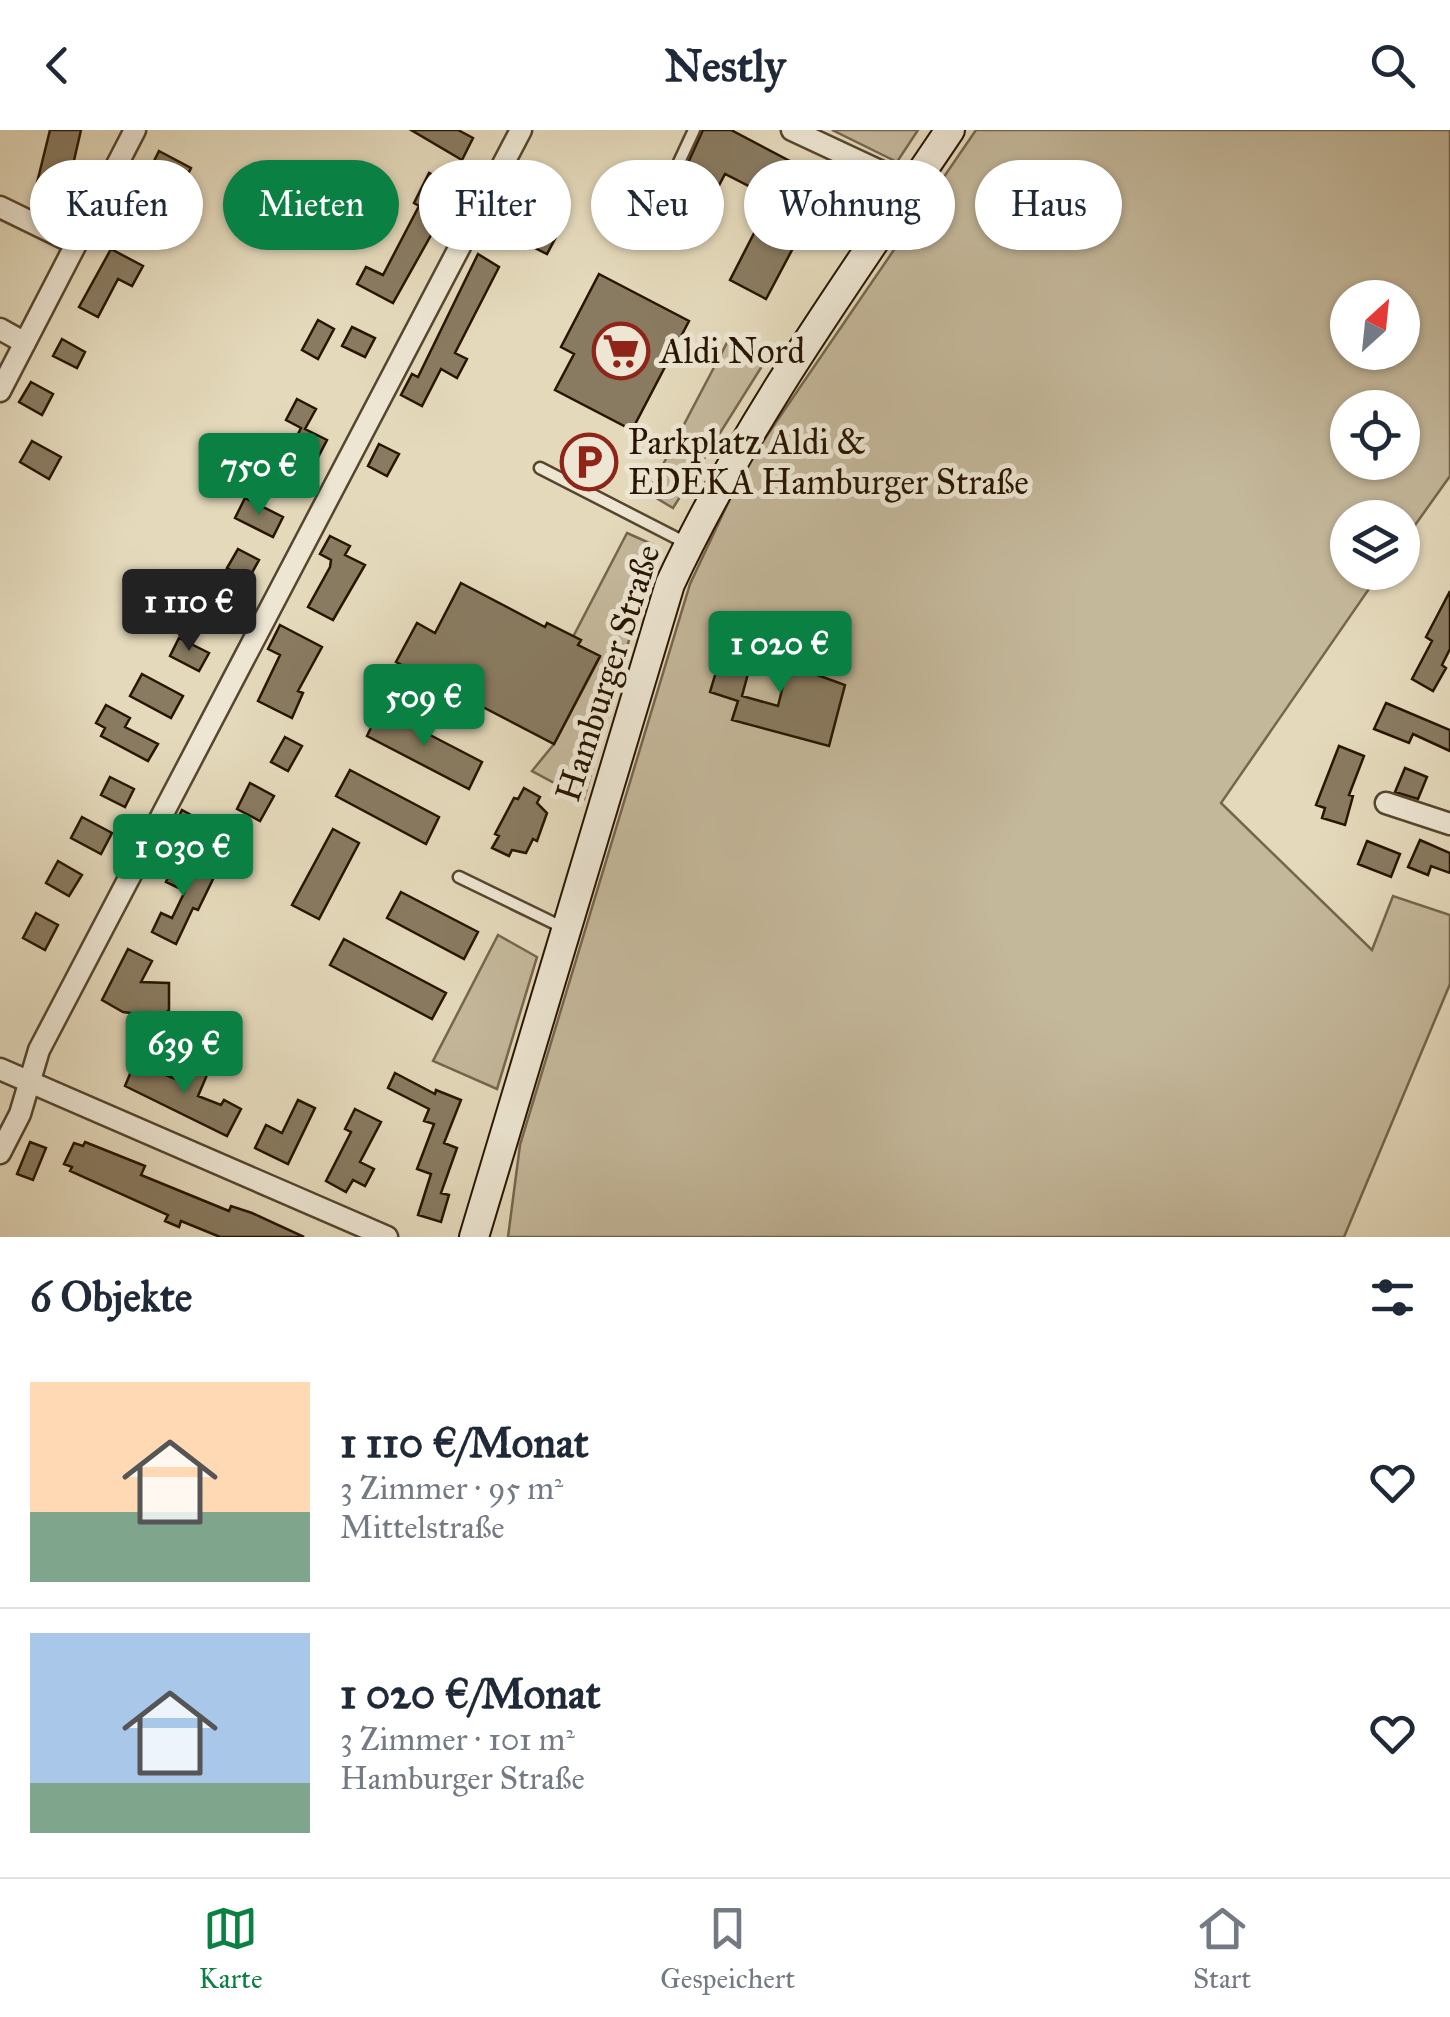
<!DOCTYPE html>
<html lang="de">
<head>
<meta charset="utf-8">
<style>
  body { margin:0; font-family:"IM FELL Great Primer",serif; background:#f2f2f3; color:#1f2937; height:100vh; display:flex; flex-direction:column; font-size:38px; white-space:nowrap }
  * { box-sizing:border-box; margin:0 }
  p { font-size:32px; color:#747a83 }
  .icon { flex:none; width:55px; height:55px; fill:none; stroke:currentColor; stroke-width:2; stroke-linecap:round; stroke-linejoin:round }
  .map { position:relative; height:1107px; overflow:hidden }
  .drawer { display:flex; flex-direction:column; background:#fff; flex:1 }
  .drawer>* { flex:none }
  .top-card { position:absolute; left:30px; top:30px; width:1390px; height:90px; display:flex; gap:20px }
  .needle { width:65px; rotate:27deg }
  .fabs { position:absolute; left:1330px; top:150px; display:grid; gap:20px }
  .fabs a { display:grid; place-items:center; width:90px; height:90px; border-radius:50%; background:#fff; box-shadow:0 2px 8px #0004; font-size:50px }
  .price { position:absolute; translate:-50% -85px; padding:0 22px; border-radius:10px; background:#0b8043; color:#fff; font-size:32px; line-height:65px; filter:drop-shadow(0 2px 5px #0008) }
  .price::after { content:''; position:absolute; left:50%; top:60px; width:30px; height:22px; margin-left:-15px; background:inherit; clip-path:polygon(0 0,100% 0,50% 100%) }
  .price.current { background:#222; color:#fff }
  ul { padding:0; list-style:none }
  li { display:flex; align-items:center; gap:30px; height:250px; padding:0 30px }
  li+li { border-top:2px solid #e0e1e3 }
  li span { display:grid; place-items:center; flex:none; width:280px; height:200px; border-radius:0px; color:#555 }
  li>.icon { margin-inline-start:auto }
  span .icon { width:120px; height:120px; fill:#fffc; stroke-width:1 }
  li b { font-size:42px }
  h2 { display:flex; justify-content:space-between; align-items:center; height:120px; padding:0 30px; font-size:42px }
  .pill { padding:0 35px; border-radius:45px; background:#fff; box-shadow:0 2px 8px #0004; font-size:35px; line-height:90px }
  .pill.current { background:#0b8043; color:#fff }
  header { display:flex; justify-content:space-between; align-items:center; height:130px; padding:0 30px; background:#fff; font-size:45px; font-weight:700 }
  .tab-bar { display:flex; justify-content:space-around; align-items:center; height:140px; border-top:2px solid #e0e1e3; background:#fff; font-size:28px; color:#747a83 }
  .tab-bar a { display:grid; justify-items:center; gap:5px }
  .tab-bar .current { color:#0b8043 }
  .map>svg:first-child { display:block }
</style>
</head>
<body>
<header><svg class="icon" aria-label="back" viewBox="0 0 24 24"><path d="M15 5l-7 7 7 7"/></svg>Nestly<svg class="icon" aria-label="search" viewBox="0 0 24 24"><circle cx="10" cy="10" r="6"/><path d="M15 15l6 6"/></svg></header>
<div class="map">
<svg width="1450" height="1107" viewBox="0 0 1450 1107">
  <rect width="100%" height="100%" fill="#e4d9bb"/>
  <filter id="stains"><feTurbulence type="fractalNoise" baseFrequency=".002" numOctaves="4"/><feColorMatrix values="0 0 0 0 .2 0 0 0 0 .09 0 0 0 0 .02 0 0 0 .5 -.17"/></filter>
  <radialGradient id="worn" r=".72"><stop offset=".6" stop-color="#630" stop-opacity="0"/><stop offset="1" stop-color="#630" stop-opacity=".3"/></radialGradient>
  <path fill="#c4b89b" stroke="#76664e" stroke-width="2.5" fill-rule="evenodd" d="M832,0h86l-21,32z
    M976,0h474v346l-47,66 -1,-24h-54v54l32,1 -159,230 151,147 21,-54 57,19v69l-106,253h-836l12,-92 170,-561 54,-115zM1348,168h54v54h-54zM1348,278h54v54h-54z
    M730,207l37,21 -94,150 -25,-15z
    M627,403l25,11 -4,29 -64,226 -52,-28 22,-27 46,-87 -22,-12 2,-5 -7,-3z
    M498,805l39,22 -40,132 -64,-28z"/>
  <path fill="#897b61" stroke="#271500" stroke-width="2.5" d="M50,0h31l-17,74 -6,-3 -6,12 -20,-10z
    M411,0h47l15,8 -11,22z
    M703,0h28l114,60 -20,37 -16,-9 -43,81 -36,-19 42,-82 -47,-24 -10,19 -33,-17z
    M159,21l32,17 -9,18 -9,-5 -14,27 11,6 -9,18 -35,-18 10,-18 7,3 13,-26 -6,-4z
    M523,36l23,10 -10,20 -22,-11z
    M429,43l25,12 -24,52 -37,66 -36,-19 9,-17 17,8 36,-69 -5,-3z
    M526,90l31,15 -10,19 -30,-15z
    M111,119l32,17 -11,20 -14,-7 -20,38 -19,-10z
    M478,124l21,13 -44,86 12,6 -10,19 -16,-9 -19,37 -21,-11 11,-21 6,3z
    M599,144l90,47 -57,109 -77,-40 19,-36 -13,-7z
    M318,190l16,9 -16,30 -16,-9z
    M352,197l23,11 -10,19 -23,-11z
    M62,209l23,13 -8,16 -24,-12z
    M31,252l22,12 -11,21 -23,-13z
    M297,269l19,10 -11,20 22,11 -25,48 -25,-13 24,-47 -15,-8z
    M32,311l29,16 -12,22 -29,-17z
    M379,314l20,10 -12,22 -19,-10z
    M245,368l38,19 -10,20 -38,-19z
    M330,406l20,10 -5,9 20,10 -32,55 -25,-13 22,-40 1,-7 -11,-6z
    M238,419l21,11 -11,20 -21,-12z
    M461,453l84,44 2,-4 34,17 -3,5 22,11 -46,88 -158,-82 21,-39 18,10z
    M196,456l38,20 -10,19 -38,-21z
    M1450,461v58l-8,16 4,3 -13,23 -21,-12 20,-38 -6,-4z
    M280,495l42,22 -24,44 5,2 -11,25 -34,-17 22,-46 -12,-6z
    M728,502l29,8 -15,56 36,10 11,-45 22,6 -2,5 36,13 -16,61 -97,-26 6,-19 -28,-9z
    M179,508l30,15 -10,18 -29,-15z
    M142,544l41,22 -12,22 -41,-22z
    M1386,573l64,27v21l-37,-17 -4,9 -35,-14z
    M106,575l24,13 -5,9 33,17 -10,17 -47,-25 4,-8 -9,-5z
    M380,579l102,53 -13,27 -102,-53z
    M285,607l17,9 -14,25 -17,-9z
    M1339,616l25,10 -15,39 4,1 -8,29 -23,-7 3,-10 -9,-3z
    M1405,638l22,9 -9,22 -23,-7z
    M350,640l89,47 -13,27 -90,-48z
    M110,647l24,12 -9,18 -24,-12z
    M250,653l24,13 -14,25 -23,-12z
    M524,658l16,9 -3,6 10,10 -10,28 -4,-2 -7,14 -14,-3 -3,6 -17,-8 7,-12 -4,-2 19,-36 4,1z
    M182,680l22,12 -11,23 -23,-12z
    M82,687l30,16 -11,21 -30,-16z
    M333,699l26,14 -40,76 -27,-14z
    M1420,710l30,13v20l-19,-7 -3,9 -20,-8z
    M1367,711l33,13 -9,23 -33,-13z
    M177,729l37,18 -16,33 -5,-2 -17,36 -24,-12 9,-19 11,5 13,-27 -19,-9z
    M58,731l24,14 -13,21 -23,-13z
    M401,762l77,40 -14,27 -77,-41z
    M36,783l22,12 -13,25 -22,-12z
    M344,809l102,54 -14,26 -102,-54z
    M128,819l24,12 -11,21 28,1v27l-7,7 -39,-5 -21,-12z
    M135,932l43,18 6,-15 23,10 -9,21 23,9 3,-5 17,9 -14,27 -102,-50z
    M395,943l40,21 1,-4 25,10 -17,43 13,5 -16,45 8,2 -8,27 -23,-7 13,-41 -14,-5 17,-45 -10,-3 5,-12 -41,-21z
    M298,970l17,8 -27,56 -33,-16 11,-23 16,8z
    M355,979l26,13 -21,40 14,7 -9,17 -12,-6 -7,12 -20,-11 25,-49 -6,-3z
    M30,1012l16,6 -13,32 -16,-6z
    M85,1012l60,24 -4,9 88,36 2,-5 21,7 52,24h-84l-39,-16 -2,6 -14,-6 3,-6 -98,-44 2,-4 -8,-3 10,-21 9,3z"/>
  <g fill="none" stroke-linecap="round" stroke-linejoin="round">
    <g stroke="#56462f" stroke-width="15">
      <path id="lane" d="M659,75l35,-75
        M540,338l148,76
        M459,747l107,52"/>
    </g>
    <g stroke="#56462f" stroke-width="25">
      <path id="street" d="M792,0l120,56
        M0,77l76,37
        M0,199l25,14
        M0,261l135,-261
        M1386,673l64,21
        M0,939l387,168
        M0,1023l20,-39 19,-64 482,-920"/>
    </g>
    <g stroke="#271500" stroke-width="32">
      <path id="secondary" d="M474,1107l196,-653c75,-161 181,-307 280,-454"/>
    </g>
    <use href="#lane" stroke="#ede6d3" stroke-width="10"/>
    <use href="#street" stroke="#ede6d3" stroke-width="20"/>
    <use href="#secondary" stroke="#ede6d3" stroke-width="28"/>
  </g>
  <defs>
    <g id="supermarket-ring" transform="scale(2.875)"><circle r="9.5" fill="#ede6d3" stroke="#8f2418" stroke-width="1.5"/><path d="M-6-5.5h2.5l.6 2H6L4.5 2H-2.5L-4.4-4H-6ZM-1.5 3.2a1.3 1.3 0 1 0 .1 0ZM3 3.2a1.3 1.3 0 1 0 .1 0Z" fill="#8f2418"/></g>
    <g id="parking-ring" transform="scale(2.875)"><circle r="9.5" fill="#ede6d3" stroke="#8f2418" stroke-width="1.5"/><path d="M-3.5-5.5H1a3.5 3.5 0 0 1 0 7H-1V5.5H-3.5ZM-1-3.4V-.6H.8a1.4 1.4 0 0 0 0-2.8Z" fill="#8f2418"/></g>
  </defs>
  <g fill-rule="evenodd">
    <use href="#supermarket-ring" x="621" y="221"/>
    <use href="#parking-ring" x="589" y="332"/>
  </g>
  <g text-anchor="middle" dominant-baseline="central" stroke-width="10" stroke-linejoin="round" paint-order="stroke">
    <g font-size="35" fill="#271500" stroke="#ede6d3" text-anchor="start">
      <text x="660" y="221">Aldi Nord</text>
      <text x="628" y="312">Parkplatz Aldi &amp;<tspan x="628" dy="40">EDEKA Hamburger Straße</tspan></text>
    </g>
    <g font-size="35" fill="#271500" stroke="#ede6d3">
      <text transform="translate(608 543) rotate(-72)">Hamburger Straße</text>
    </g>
  </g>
  <rect width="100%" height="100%" filter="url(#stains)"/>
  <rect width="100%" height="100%" fill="url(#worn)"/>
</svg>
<div class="fabs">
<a><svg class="needle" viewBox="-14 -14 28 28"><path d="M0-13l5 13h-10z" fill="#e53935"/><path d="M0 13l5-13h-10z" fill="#747a83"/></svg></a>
<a><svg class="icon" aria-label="locate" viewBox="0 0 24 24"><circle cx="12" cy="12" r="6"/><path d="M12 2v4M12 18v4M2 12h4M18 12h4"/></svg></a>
<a><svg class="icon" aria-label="layers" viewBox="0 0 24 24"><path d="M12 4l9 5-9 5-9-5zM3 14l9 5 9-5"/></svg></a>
</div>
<b class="price" style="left:259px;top:388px">750 €</b>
<b class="price current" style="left:189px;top:524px">1 110 €</b>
<b class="price" style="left:780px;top:566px">1 020 €</b>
<b class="price" style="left:424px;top:619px">509 €</b>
<b class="price" style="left:183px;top:769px">1 030 €</b>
<b class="price" style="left:184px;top:966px">639 €</b>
<div class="top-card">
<a class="pill">Kaufen</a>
<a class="pill current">Mieten</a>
<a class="pill">Filter</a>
<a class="pill">Neu</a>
<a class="pill">Wohnung</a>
<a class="pill">Haus</a>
</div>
</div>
<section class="drawer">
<h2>6 Objekte<svg class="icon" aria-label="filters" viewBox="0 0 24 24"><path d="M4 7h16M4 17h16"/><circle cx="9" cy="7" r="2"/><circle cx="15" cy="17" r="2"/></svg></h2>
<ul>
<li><span style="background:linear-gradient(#ffd9b3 65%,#7fa58c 0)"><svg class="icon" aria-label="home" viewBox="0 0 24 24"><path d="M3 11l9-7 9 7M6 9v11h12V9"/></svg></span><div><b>1 110 €/Monat</b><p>3 Zimmer · 95 m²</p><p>Mittelstraße</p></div><svg class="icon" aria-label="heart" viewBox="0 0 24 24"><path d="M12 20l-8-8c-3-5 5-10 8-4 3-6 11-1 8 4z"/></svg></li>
<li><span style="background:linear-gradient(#a9c7e8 75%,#7fa58c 0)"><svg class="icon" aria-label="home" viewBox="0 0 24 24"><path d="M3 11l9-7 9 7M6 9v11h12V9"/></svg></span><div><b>1 020 €/Monat</b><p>3 Zimmer · 101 m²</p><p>Hamburger Straße</p></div><svg class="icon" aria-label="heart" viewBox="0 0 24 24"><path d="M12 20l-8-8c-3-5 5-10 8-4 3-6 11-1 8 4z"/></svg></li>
</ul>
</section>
<nav class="tab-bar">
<a class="current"><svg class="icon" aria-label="map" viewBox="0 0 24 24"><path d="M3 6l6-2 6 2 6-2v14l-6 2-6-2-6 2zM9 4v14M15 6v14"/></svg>Karte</a>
<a><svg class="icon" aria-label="saved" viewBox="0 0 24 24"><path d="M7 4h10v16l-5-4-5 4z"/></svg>Gespeichert</a>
<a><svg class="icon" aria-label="home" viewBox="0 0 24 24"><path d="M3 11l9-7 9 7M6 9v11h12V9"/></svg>Start</a>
</nav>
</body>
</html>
